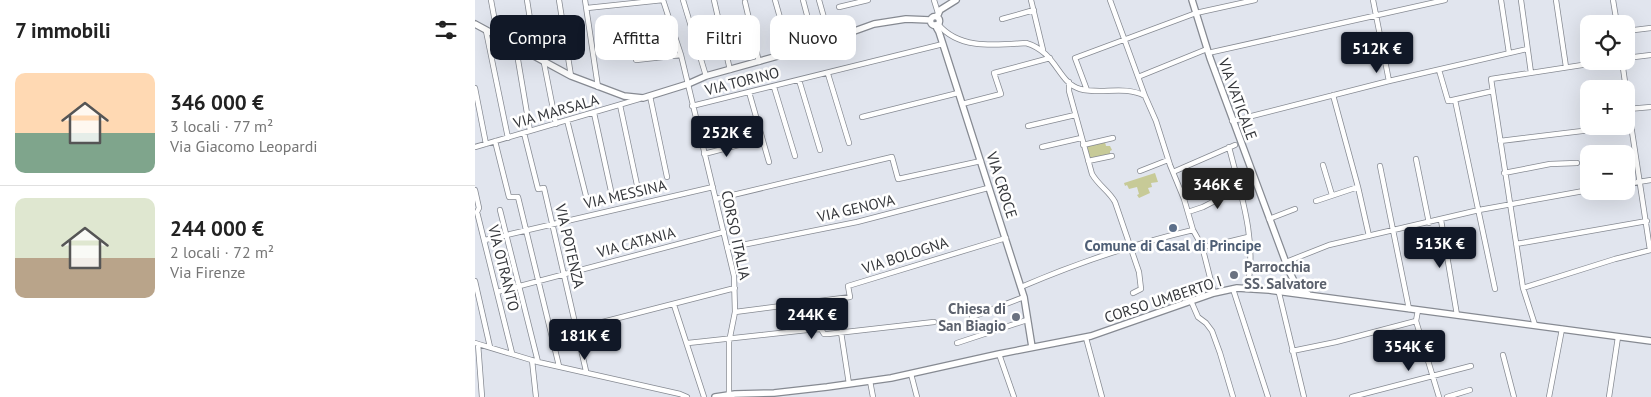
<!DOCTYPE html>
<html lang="it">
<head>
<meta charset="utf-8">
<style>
  body { margin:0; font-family:"PT Sans",sans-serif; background:#f6f6f6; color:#222; height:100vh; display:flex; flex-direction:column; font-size:19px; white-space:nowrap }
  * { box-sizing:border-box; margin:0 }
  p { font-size:16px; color:#767676 }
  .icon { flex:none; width:28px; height:28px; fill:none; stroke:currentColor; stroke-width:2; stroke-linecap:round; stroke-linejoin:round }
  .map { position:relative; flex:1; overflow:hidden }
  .panel { display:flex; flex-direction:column; background:#fff; width:475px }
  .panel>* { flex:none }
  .top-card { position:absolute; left:15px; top:15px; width:475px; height:45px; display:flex; gap:10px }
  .buttons { position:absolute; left:1105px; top:15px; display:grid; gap:10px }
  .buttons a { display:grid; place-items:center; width:55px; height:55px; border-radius:10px; background:#fff; box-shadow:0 5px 20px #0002; font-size:25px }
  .price { position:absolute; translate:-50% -42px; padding:0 11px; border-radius:5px; background:#111827; color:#fff; font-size:16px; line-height:32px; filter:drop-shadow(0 1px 2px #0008) }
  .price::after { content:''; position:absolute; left:50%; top:30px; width:15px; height:11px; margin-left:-8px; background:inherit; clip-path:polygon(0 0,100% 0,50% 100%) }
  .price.active { background:#222; color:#fff }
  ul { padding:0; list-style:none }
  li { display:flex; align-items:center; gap:15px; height:125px; padding:0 15px }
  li+li { border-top:1px solid #e0e0e0 }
  li span { display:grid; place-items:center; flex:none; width:140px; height:100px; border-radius:10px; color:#555 }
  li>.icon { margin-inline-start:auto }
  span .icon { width:60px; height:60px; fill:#fffc; stroke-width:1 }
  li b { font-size:21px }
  h2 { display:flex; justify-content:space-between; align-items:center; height:60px; padding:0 15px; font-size:21px }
  .tag { padding:0 18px; border-radius:10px; background:#fff; box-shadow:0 5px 20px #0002; font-size:18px; line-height:45px }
  .tag.active { background:#111827; color:#fff }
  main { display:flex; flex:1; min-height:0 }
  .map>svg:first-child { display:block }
</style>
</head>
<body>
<main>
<section class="panel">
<h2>7 immobili<svg class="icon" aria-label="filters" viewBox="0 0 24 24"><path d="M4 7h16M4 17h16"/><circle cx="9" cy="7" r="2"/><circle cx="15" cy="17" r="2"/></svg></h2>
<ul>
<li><span style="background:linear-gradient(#ffd9b3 60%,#7fa58c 0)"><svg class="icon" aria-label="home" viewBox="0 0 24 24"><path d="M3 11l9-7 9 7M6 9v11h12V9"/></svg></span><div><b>346 000 €</b><p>3 locali · 77 m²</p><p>Via Giacomo Leopardi</p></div></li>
<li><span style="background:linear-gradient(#dfe7d0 60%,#b9a48a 0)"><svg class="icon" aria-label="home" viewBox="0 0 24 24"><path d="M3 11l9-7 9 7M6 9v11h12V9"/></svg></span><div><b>244 000 €</b><p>2 locali · 72 m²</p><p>Via Firenze</p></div></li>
</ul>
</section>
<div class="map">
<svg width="1176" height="397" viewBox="0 0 1176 397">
  <rect width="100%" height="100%" fill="#e1e5ee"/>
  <path fill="#c7ca97" d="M630,142l1,4h4l2,4 -2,1v3l-20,5 -4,-13z
    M680,173l3,9 -7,1 1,4 -4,1 2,5 -11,5 -2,-3 2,-1 -2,-7 -8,2 -2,-4 -2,1 -1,-3z"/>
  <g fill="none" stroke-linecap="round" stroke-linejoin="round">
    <g stroke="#868a92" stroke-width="6">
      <path id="minor" d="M16,0l7,38
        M52,0l9,57
        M84,0l12,76
        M110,0l13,87
        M188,0l18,55 53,221 1,36 -6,30v52
        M208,0l23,76
        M239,0l16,70
        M300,0l15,53
        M328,0l12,45
        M344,0l11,39
        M459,0l4,13
        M556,0l12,50
        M635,0l35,96
        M898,0l16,81
        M1026,0l8,53
        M1046,0l10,73
        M1081,0l10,67
        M1138,0l4,24
        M270,2l14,60
        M364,7l29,-7
        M112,8l76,-8
        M527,19l32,-9
        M463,24c21,26 58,21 88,19 31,9 32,40 54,46 22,6 44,-4 65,7l11,25 14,44 14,34 9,31 9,16 12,47
        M11,31l22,107
        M1151,31l25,-3
        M41,48l14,83
        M733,53l237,-53
        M1151,58l25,-3
        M161,60l45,-5
        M1147,61l4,28
        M69,63l12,61
        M964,70l9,31 45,-10
        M353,74l21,69
        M663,77l69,-28
        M324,80l21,70
        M594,82v9l23,83c7,12 17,17 23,28l24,70 2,17 -8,4
        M299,87l21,69
        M0,88l11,56
        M612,90l-12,-32 121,-45 59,-13
        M274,92l20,70
        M1151,92l24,158
        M858,95l25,92 11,49
        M175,96l17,81
        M980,100l40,189
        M487,104l39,-10 -7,-21 56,-15
        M145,105l17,80
        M217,106l251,-62
        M1153,109l23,-2
        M119,113l17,78
        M387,117l96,-24
        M92,120l19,76
        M757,121l157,-40 138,-32
        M553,126l47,-11
        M224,130l42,-10
        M49,133l14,56 6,-1 42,183
        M20,141l14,56h9l41,169
        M1025,141l124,-15
        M608,145l30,-7
        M0,147l164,-48
        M567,147l39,-9
        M754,147c11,44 29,96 18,141
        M229,154l42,-11
        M941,159l13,64
        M613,161l24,-5
        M848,165l9,30
        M905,166l29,143
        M665,171l28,-11
        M698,172l62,-27
        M1029,173l46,-9 27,-1
        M1151,184l25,-4
        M0,190l4,18 -2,4 35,141
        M241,199l176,-42 6,22 83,-18
        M841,201l42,-14
        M25,210l38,152
        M713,212l15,-5 37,-19
        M794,219l26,-10
        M966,220l16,95
        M10,240l228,-53
        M1041,244l131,-23
        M727,246h9l37,-9
        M252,248l130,-26 131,-34
        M811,262l43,-17 150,-35 110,-20
        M0,281l15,66
        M546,287c56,-24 112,-43 172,-57
        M1048,288l92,-29 36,-9
        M758,289l35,108
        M22,292l227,-60
        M804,293l25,104
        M716,301l7,16 8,6 6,8 8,22 13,44
        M199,305l30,92
        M943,310l-2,11 23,76
        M260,312l115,-15 -2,-11 158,-48
        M497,317l52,-20
        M1060,325l-12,-37 -32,-209 117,-18
        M366,332l8,52
        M103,337l12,-2 -3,-9 148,-38
        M611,338l16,59
        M0,343l63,19 142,32 7,3
        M213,343l119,-13 14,-1 3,5h4l106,-12
        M482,343l70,-23
        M3,344l4,53
        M817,351l44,-9 80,-21
        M524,354l15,43
        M1028,355l11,42
        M57,360l4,37
        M436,374l6,23
        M395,381l3,16
        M877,397l119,-31
        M972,397l23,-7
        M1074,397l13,-68
        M1134,397l9,-60"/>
    </g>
    <g stroke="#868a92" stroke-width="8">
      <path id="tertiary" d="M717,0l18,58 79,213 8,16 11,7
        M455.5 21a4.5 4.5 0 1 1 9 0a4.5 4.5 0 1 1-9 0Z
        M462,17l3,-7 16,-10
        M0,24l96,52 53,20 19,2 45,-14 18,-8 104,-29 64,-23 32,-5 24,1
        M460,25l4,7 85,265 8,50
        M240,397l20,-3 39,-1 53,-6 64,-9 108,-24 92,-18 123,-43 23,-5 32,2 382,51"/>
    </g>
    <use href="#minor" stroke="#fff" stroke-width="4.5"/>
    <use href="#tertiary" stroke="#fff" stroke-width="5.5"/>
  </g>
  <circle fill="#5c6f8a" stroke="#fff" stroke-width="2" cx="698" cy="228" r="5"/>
  <g fill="#6b7280" stroke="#fff" stroke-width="2">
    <circle cx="759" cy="275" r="5"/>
    <circle cx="541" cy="317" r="5"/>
  </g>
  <g text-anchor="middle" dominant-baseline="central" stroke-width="5" stroke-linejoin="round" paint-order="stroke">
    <g font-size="15" fill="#35373b" stroke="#fff">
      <text transform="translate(267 81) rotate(-14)">VIA TORINO</text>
      <text transform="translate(763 99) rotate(70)">VIA VATICALE</text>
      <text transform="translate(81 111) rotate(-16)">VIA MARSALA</text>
      <text transform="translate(527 185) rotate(72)">VIA CROCE</text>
      <text transform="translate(150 194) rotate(-13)">VIA MESSINA</text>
      <text transform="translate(381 208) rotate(-13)">VIA GENOVA</text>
      <text transform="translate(261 235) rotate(78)">CORSO ITALIA</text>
      <text transform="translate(161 242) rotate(-15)">VIA CATANIA</text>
      <text transform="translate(95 246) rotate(77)">VIA POTENZA</text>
      <text transform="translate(430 255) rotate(-18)">VIA BOLOGNA</text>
      <text transform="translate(29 268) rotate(76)">VIA OTRANTO</text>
      <text transform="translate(688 299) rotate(-18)">CORSO UMBERTO I</text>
    </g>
    <g font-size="15" font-weight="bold" fill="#4e5e75" stroke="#fff">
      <text x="698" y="245">Comune di Casal di Principe</text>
    </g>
    <g font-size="15" font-weight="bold" fill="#5b616d" stroke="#fff" text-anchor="start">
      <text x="769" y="266">Parrocchia<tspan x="769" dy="17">SS. Salvatore</tspan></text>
      <text x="531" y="308" text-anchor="end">Chiesa di<tspan x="531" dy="17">San Biagio</tspan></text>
    </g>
  </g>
</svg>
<div class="buttons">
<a><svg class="icon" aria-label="locate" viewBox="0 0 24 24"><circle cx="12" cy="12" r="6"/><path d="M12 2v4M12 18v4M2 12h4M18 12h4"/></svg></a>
<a>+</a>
<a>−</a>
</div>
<b class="price" style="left:902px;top:74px">512K €</b>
<b class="price" style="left:252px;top:158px">252K €</b>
<b class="price active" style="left:743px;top:210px">346K €</b>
<b class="price" style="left:965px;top:269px">513K €</b>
<b class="price" style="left:337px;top:340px">244K €</b>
<b class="price" style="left:110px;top:361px">181K €</b>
<b class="price" style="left:934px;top:372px">354K €</b>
<div class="top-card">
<a class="tag active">Compra</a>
<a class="tag">Affitta</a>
<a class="tag">Filtri</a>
<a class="tag">Nuovo</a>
</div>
</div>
</main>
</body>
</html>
